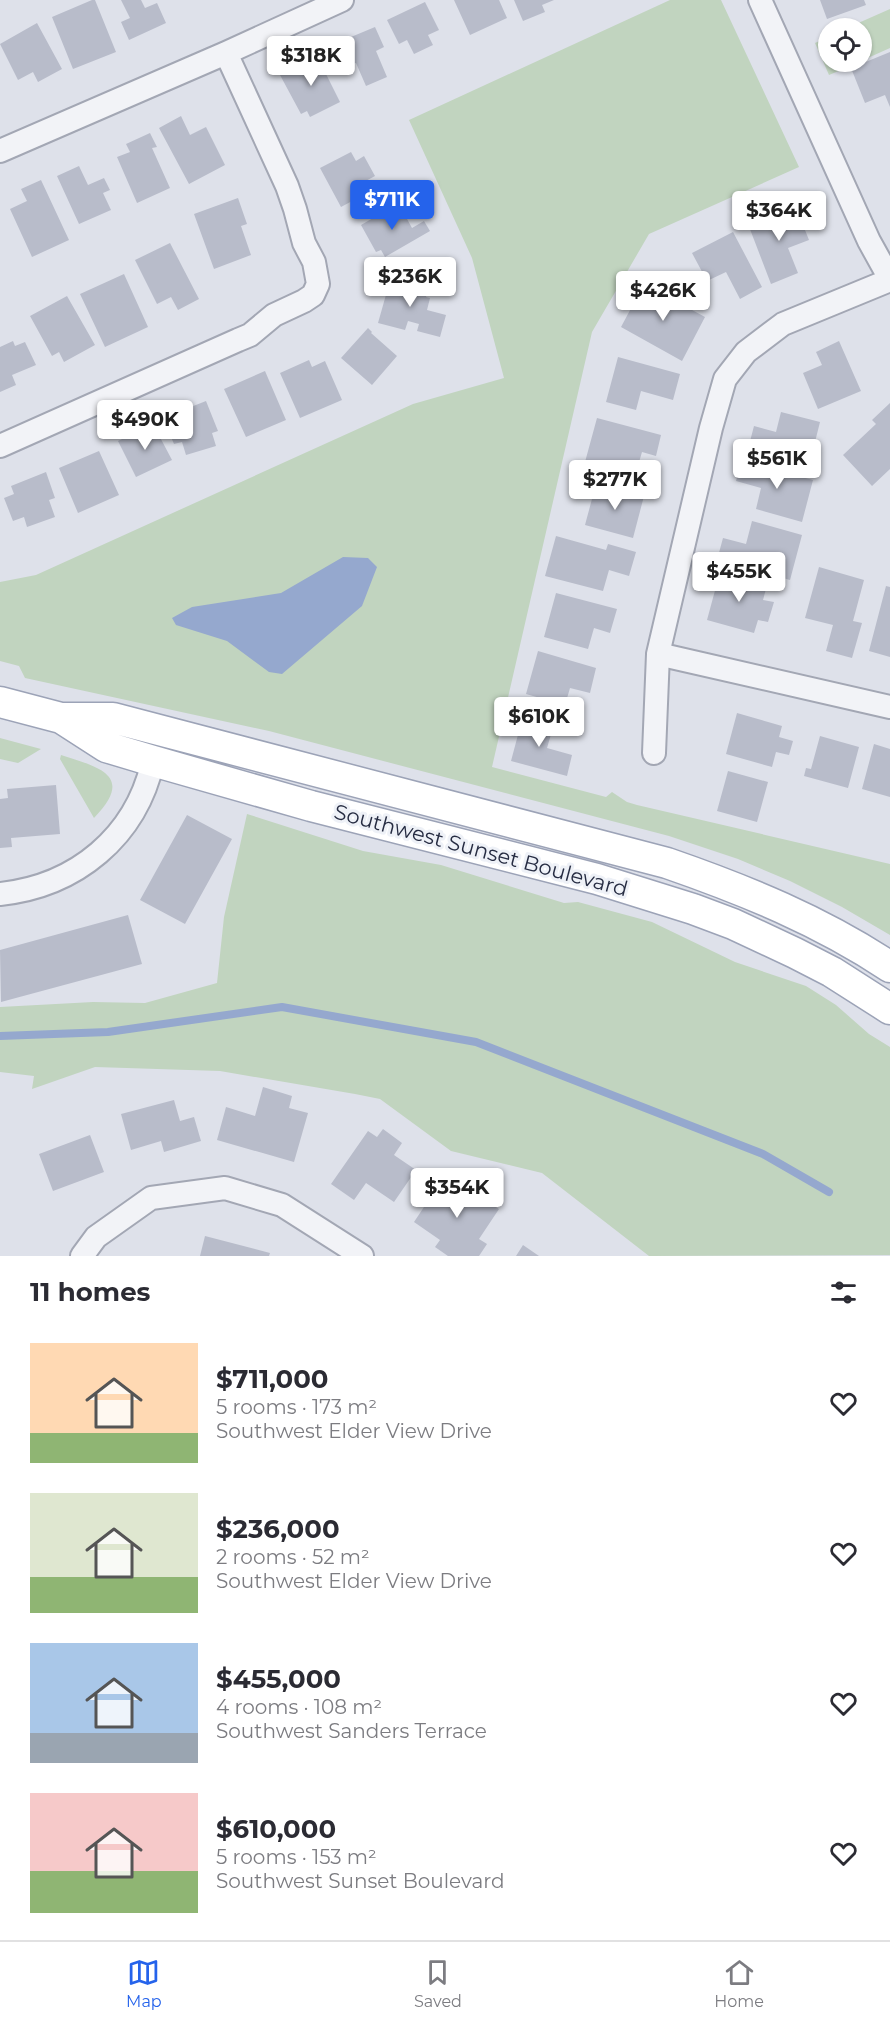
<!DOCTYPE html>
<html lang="en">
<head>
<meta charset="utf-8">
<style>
  body { margin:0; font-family:Montserrat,sans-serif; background:#f2f2f3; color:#2b2b33; height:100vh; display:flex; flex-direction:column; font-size:22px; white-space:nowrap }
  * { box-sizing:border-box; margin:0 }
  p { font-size:20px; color:#7c7c81 }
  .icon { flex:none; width:33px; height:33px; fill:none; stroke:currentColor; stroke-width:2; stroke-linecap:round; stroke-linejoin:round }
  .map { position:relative; height:1256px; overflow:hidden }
  .side { display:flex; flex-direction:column; background:#fff; flex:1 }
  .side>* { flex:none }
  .tools { position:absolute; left:818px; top:18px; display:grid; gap:12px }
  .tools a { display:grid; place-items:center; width:54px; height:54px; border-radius:50%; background:#fff; box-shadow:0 2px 4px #0004; font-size:30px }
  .price { position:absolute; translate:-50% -51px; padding:0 14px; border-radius:6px; background:#fff; color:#222; font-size:20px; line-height:39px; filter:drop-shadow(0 2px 3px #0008) }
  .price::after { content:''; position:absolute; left:50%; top:36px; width:18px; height:14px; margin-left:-9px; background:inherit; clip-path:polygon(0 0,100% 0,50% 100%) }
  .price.current { background:#2563eb; color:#fff }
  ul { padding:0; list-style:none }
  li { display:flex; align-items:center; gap:18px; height:150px; padding:0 30px }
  li span { display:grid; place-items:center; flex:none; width:168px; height:120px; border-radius:0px; color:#555 }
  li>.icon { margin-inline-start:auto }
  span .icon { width:72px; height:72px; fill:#fffc; stroke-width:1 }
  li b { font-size:26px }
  h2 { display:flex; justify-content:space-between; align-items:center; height:72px; padding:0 30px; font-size:26px }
  .tab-bar { display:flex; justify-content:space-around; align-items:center; height:84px; border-top:2px solid #e1e1e2; background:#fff; font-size:16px; color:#7c7c81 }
  .tab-bar a { display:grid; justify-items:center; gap:3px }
  .tab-bar .current { color:#2563eb }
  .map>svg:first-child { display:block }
</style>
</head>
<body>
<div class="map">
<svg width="890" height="1256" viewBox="0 0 890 1256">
  <rect width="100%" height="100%" fill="#dee1ea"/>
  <path fill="#c1d4bf" d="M670,0h51l78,167 -150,67 -57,98 -100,435 114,30 6,-5 15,10 10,3 253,59v71l-48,-28 -52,-26 -52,-22 -69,-23 -400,-105 -244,-53 -6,-12 -19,-5v-79l36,-7 377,-171 91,-26 -32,-120 -63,-138z
    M890,9v39l-29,13v-33h-14z
    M828,37v25h32l-31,13 -14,-32z
    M0,738l41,11 -23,14 -18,-4z
    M61,755c37,12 75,20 33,63l-34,-59z
    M247,814l116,37 78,14 123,38 14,-1 74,20 83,40 71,24 30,19 33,29 21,13v208l-241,1 -107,-83 -91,-22 -71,-52 -25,-5 -135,-23 -125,-4 -63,22 2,-13 -34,-4v-65l93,-5 52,1 72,-20 7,-66z"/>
  <path fill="#95a8ce" d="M343,557l25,1 9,9 -15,39 -80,68 -13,-2 -42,-31 -51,-16 -4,-7 20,-11 89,-14z"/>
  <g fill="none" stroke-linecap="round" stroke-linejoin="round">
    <path stroke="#95a8ce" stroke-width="8" d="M0,1036l108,-4 174,-25 194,35 287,112 66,38"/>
  </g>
  <path fill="#b8bcca" d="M92,0h3l21,52 -43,17 -21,-52z
    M121,0h20l4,8 12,-5 9,20 -37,17 -8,-18 9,-4z
    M454,0h45l8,18 -37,17z
    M514,0h40l-12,5 3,7 -22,9z
    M820,0h44l2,5 -39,14z
    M425,2l14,28 -11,5 5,10 -19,9 -7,-14 -8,4 -12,-24z
    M37,23l25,46 -24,13 -5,-10 -15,8 -18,-36z
    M375,27l9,20 -8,4 11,26 -21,9 -10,-23 -7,2 -10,-23z
    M890,52v55l-5,-12 -20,8 -14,-35z
    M319,55l6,12 -2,1 17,34 -30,15 -3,-6 -6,3 -21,-39z
    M181,116l9,19 16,-8 19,38 -36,19 -30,-56z
    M150,133l7,14 -5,1 18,40 -33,15 -20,-46 13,-5 -4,-8z
    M351,152l5,9 8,-5 11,20 -13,7 5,10 -26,14 -21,-39z
    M79,166l9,19 16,-7 6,12 -7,3 8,17 -32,14 -22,-48z
    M41,180l28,60 -37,17 -22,-48 17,-8 -6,-12z
    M238,198l9,26 -6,2 10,29 -37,14 -20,-55z
    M795,205l14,35 -21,8 10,25 -27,11 -23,-60z
    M392,207l3,4 6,-3 11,20 12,-7 6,10 -45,26 -4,-7 -5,2 -15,-27z
    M733,232l29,55 -22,12 -14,-27 -19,9 -15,-28z
    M170,243l29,56 -21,11 -7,-13 -14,7 -22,-44z
    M124,274l24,53 -43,20 -25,-53z
    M391,277l38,10 -3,10 4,1 -3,12 19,5 -6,22 -23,-6 2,-7 -11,-3 -3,9 -27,-7z
    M644,284l61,33 -23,44 -61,-34z
    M67,296l28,49 -31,17 -5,-10 -7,4 -22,-40z
    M368,328l4,4 -1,1 26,23 -25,29 -31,-27z
    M13,341l2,5 10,-4 11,23 -24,10 4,10 -16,7v-45z
    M839,341l22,50 -43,18 -15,-36 19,-8 -6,-13z
    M618,357l62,17 -7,26 -32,-9 -5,19 -30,-8z
    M309,360l3,7 13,-6 17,39 -42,18 -20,-45z
    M265,371l21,49 -40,17 -22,-48z
    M206,401l12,30 -6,2 4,13 -30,9 -4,-13 -8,2 -11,-26z
    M890,403v66l-18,17 -29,-31 33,-31 -4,-4z
    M781,412l39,10 -11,44 -61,-17 6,-23 22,6z
    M597,418l64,17 -5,21 -14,-4 -7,24 -50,-14z
    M153,424l19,36 -36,17 -18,-36z
    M99,451l20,44 -41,18 -19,-45z
    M741,461l72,19 -11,42 -46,-13 5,-21 -25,-7z
    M46,472l9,26 -6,2 6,17 -28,10 -3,-10 -11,4 -9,-23 10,-4 -3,-8z
    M596,484l48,12 -11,42 -48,-13z
    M752,521l50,14 -12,45 -73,-20 6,-22 23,6z
    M556,536l50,14 2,-6 28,8 -7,24 -20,-6 -6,21 -58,-15z
    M819,567l45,13 -11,41 9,2 -10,35 -26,-7 7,-26 -28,-7z
    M720,572l47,13 -4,15 11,2 -6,20 -10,-2 -4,13 -47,-13z
    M886,586l4,1v70l-21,-6z
    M556,593l61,16 -7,24 -16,-5 -6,21 -44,-12z
    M538,651l58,17 -6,25 -20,-5 -5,17 -39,-11z
    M737,713l45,13 -3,11 14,4 -4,14 -13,-3 -4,15 -46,-13z
    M523,716l31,8 -7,24 25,7 -5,21 -56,-15z
    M820,736l39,11 -11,41 -44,-12 2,-8 5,1z
    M874,744l16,5v48l-28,-8z
    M728,771l40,11 -11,40 -40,-11z
    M56,785l4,49 -49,4 1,9 -12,1v-49l8,-1 -1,-9z
    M187,815l45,24 -47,85 -45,-24z
    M128,915l14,49 -141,38 -1,-52z
    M263,1087l29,9 -3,12 19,5 -14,49 -77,-22 9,-33 29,9z
    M174,1100l6,21 14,-4 7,24 -37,11 -3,-11 -30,9 -10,-36z
    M383,1129l19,14 -8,12 22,15 -22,32 -28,-19 -12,17 -23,-16 37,-53 9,6z
    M90,1135l14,37 -51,19 -14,-37z
    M446,1174l53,35 -20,30 8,5 -8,12h-31l-13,-9 5,-7 -26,-18z
    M205,1236l65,17 -1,3h-69z
    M523,1245l16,11h-23z"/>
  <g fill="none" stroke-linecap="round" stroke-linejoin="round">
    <g stroke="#a3a7b4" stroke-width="26">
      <path id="minor" d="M760,0l109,241 21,38
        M0,151l226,-98 116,-53
        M0,446l238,-106 12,-5 24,-20 30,-14 9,-6 5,-11 -4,-22 -10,-19 -9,-34 -8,-23 -61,-133
        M658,654l232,53
        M654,753l4,-99 53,-226 14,-49 21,-27 37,-28 107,-44
        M0,894c76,-8 136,-57 153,-133
        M82,1256l14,-19 55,-39 74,-10 57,17 80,51"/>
    </g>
    <g stroke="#9ca3b7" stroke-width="33">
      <path id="major" d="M0,702l61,16h52l554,145c78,27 154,58 223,104
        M61,718l45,29 47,14 158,45 286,73 96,30 40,15 62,29 37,19 58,37"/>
    </g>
    <use href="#minor" stroke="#f2f3f7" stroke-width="22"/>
    <use href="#major" stroke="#fff" stroke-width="30"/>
  </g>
  <g text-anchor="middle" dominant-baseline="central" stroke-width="6" stroke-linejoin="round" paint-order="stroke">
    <g font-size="21" fill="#262c42" stroke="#eef1f7">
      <text transform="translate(481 850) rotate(15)">Southwest Sunset Boulevard</text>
    </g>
  </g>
</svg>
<div class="tools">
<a><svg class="icon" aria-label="locate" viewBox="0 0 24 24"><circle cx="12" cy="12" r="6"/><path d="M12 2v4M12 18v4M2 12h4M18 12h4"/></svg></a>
</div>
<b class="price" style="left:311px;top:87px">$318K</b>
<b class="price current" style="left:392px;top:231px">$711K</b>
<b class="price" style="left:779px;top:242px">$364K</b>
<b class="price" style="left:410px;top:308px">$236K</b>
<b class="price" style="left:663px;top:322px">$426K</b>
<b class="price" style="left:145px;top:451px">$490K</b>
<b class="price" style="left:777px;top:490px">$561K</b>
<b class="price" style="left:615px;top:511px">$277K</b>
<b class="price" style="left:739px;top:603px">$455K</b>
<b class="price" style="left:539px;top:748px">$610K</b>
<b class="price" style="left:457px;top:1219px">$354K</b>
</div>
<section class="side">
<h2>11 homes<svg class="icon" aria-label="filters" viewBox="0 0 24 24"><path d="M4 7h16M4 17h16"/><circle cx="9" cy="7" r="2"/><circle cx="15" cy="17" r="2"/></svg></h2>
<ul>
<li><span style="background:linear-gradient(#ffd9b3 75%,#8fb573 0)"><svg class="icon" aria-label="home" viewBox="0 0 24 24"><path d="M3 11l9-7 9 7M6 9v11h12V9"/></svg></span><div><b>$711,000</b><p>5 rooms · 173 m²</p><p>Southwest Elder View Drive</p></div><svg class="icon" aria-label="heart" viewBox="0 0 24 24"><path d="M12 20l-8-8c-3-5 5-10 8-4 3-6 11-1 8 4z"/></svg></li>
<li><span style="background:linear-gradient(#dfe7d0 70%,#8fb573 0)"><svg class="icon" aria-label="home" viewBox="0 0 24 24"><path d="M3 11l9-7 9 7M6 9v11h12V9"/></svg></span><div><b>$236,000</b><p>2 rooms · 52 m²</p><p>Southwest Elder View Drive</p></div><svg class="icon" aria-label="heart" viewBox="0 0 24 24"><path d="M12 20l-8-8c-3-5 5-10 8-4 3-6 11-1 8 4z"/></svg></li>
<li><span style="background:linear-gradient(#a9c7e8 75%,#9aa5b1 0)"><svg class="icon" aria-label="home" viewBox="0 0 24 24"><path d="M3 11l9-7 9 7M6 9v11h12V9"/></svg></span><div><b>$455,000</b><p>4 rooms · 108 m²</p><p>Southwest Sanders Terrace</p></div><svg class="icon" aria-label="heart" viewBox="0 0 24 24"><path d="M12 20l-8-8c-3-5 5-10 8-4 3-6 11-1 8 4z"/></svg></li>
<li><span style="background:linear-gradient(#f6c9c9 65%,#8fb573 0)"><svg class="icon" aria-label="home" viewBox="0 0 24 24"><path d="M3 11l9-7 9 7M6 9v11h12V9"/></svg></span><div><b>$610,000</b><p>5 rooms · 153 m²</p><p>Southwest Sunset Boulevard</p></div><svg class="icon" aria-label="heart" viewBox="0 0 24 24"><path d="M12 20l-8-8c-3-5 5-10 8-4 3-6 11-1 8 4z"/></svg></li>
</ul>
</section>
<nav class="tab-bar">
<a class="current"><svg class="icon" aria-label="map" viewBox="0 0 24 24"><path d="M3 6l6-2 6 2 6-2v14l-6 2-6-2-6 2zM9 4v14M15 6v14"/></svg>Map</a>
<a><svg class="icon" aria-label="saved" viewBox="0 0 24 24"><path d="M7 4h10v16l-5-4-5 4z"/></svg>Saved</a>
<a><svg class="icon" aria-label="home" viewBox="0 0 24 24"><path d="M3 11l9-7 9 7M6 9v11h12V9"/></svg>Home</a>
</nav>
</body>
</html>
